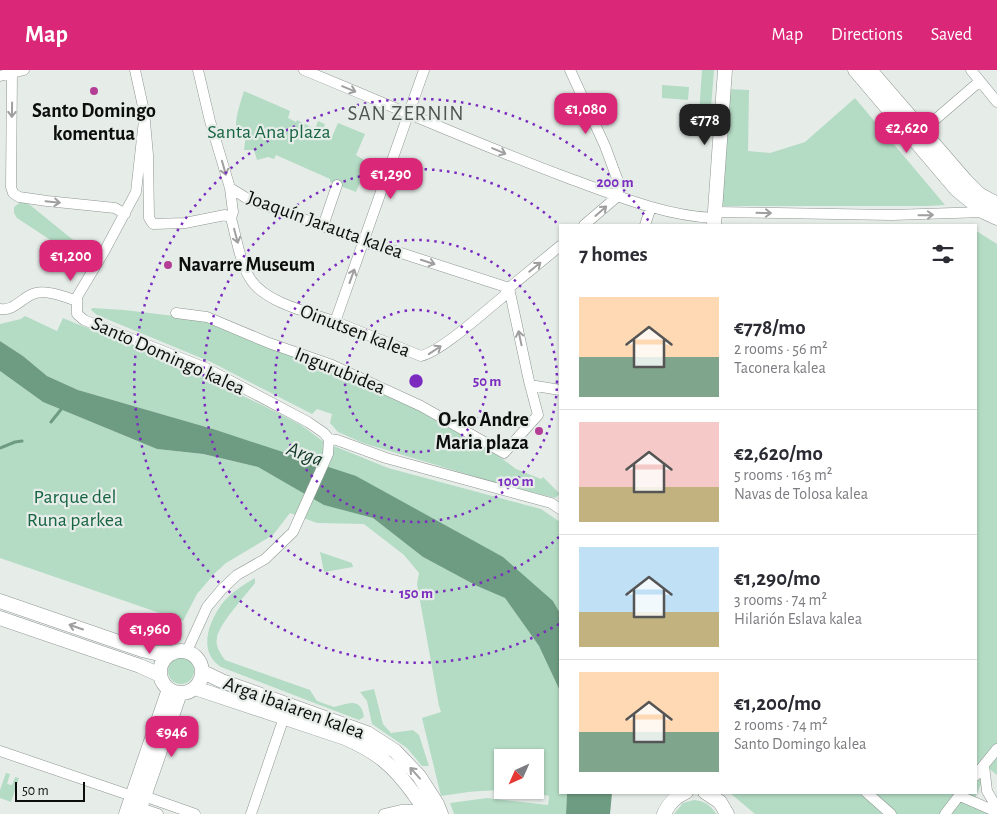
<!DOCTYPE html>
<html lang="en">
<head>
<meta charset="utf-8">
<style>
  body { margin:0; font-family:"Alegreya Sans",sans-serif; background:#f2f2f3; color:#2b2b33; height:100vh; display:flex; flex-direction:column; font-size:19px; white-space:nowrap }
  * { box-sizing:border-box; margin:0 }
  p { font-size:16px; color:#7c7c81 }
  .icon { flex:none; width:28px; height:28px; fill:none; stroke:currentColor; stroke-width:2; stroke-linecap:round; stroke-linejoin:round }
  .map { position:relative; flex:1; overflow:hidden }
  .side { position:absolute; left:559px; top:154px; width:418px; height:570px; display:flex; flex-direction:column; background:#fff; border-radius:0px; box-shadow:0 1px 4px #0004 }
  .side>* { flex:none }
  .needle { width:32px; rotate:225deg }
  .buttons { position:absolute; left:494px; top:679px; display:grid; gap:10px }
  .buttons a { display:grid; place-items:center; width:50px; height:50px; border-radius:0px; background:#fff; box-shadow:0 1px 4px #0004; font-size:25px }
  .scale { position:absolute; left:15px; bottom:12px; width:70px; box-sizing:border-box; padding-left:5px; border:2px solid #0c0e0d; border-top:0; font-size:14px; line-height:18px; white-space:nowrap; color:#0c0e0d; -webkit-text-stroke:4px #e6ede9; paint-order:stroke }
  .price { position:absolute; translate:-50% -42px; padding:0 11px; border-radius:10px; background:#db2777; color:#fff; font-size:16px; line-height:32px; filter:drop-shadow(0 1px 2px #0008) }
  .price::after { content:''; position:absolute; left:50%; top:30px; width:15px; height:11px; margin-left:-8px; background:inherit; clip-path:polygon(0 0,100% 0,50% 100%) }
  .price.active { background:#222; color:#fff }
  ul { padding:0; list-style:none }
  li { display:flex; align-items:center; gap:15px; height:125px; padding:0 20px }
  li+li { border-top:1px solid #e1e1e2 }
  li span { display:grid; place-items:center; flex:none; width:140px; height:100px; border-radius:0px; color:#555 }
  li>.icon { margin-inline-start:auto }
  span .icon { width:60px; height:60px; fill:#fffc; stroke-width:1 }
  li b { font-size:21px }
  h2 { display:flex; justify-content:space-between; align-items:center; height:60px; padding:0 20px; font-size:21px }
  header { display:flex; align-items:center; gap:30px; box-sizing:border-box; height:70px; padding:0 25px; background:#db2777; color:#fff }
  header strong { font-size:24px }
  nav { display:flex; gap:28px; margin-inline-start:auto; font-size:18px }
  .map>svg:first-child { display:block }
</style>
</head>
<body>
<header>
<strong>Map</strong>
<nav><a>Map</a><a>Directions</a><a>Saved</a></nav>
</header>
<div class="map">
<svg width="997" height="744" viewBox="0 0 997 744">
  <rect width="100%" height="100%" fill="#e6ede9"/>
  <path fill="#b4dbc4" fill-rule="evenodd" d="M702,0h12l-4,50 -7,-1 1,-5h-5z
    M662,15l27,2 -1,13 -26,-2z
    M728,19l21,1 -1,61 22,2 35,-11 50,-44 90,107 -19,1h-207z
    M244,21l46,20 -2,7 8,4 1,-2 18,9 3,-8 7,3 -4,10 10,5 7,-16 27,11 -9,21 8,5 -2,6 4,2 -10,24 -26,-10v-3l-54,-24 -2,4 -6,-2 -11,3 -3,-10h-10l2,-16 -10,-3c-1,-14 4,-27 8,-40z
    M21,132h4l5,3 63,51 -1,1 -9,-6 -22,-4 -44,-29 -3,-5v-6z
    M975,161l3,1 19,12v531l-9,-7 -13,30 17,16h-237l-25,-21 245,-1z
    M92,238l32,2 84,10 109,44 103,45 76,45 20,15 25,10 2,-2 17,17 -5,4 -59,-15 -133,-40 -25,-11 -8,-9 2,-9 -15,-5 -5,5 -101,-52 -114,-47 -6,-5z
    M25,246l32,15 6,-13 14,6 62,22 125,60 37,19 23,17 64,26 153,41 19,13v91l-7,-12 -340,-172 -135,-39 -31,-14 -24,-20 -23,-15v-17l21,-5z
    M0,301l43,31 114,47 45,5 56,13 66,37 49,14 50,39 54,29 28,12 34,48 21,45v101l7,1 -1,21h-112l-4,-11 37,-5 61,7 1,-9c-36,-9 -72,-6 -108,0l-19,-78 19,-6 -2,-6 -22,-122 2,-11 -15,-18 -40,-31 -47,-1 -27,-10 -17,22 -47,28 -11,10 -18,21 -14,27 -183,-63zM502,688h33v32h-33z
    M320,482l32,11 1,4 -29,5z
    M255,508v5c-9,12 -37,42 -38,55 -2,9 4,16 8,22l85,30 7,11 17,6c13,-3 27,-11 30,10l-5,3 -138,-53c-23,-15 -13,-43 0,-62 9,-12 22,-20 34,-27z
    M168 601a13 13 0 1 1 26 0a13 13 0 1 1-26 0Z
    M374,619l9,35 8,9 22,-3 6,5 10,31h-7l-15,-18 -35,-24 -5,-23 -7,-9z
    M6,703l4,1 -3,10 5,1 3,-8 4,1 -8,24 -11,-4v-8z
    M694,730c10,1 17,5 22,14h-42l9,-11z"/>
  <path fill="#6e9c82" d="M0,271l23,15 24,20 31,14 135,39 143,47 147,81 50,44 7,12v78l-21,-45 -34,-48 -28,-12 -54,-29 -50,-39 -49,-13 -66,-38 -55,-13 -46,-5 -114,-47 -43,-31z
    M567,723h45l-2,21h-44z"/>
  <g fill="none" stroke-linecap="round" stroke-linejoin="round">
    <path stroke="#6e9c82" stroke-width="3" d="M51,352l12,-15
      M0,378l15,-6 7,-1"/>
    <g stroke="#8f9692" stroke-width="11">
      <path id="street" d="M24,0l-12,3 -1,114 2,6 6,4 28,4 68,7 10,6
        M135,0l9,41 4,44 1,63 4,6 32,-1 40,-8 6,3
        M198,0l12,51 20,67 18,11 116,42 145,47
        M304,0c88,36 175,75 264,108 47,17 96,38 146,40
        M570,0l35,76 13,35v15
        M971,0l26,32
        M0,6l12,-3
        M144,50l-8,72 -31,58 -28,47v17l7,6 122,48 102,54 16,11 5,6 -1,15 -35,78 -28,27 -28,16 -15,14 -15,18 -20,44
        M923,60l57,-49
        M230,118l3,24 -2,6c5,18 9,46 20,62 15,23 60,33 85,42 28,11 57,23 85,34 21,-5 64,-45 83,-60l5,-8 51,-42
        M715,142l177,3 92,-3
        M584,155l34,-29
        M645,155l6,-18
        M323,156l14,-41
        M0,239c14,3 24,-14 36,-16 12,-3 29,4 41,8
        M176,243l31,4 62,26 63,22 89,41 83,47 34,-38 -9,-34 -20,-93
        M335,252l89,-252
        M530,315l30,5
        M329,369l8,1 49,18 165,45 9,6
        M0,681l132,45
        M984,695l3,26 10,17
        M975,706l22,-27
        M866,722l25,22
        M144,726l51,18
        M960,726l37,16
        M140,738l18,6
        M251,744l30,-88
        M384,744l17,-4h25
        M945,744l17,-22"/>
    </g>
    <g stroke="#8f9692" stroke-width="15">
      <path id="secondary" d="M855,0l101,119 28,23 13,6
        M870,0l95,110 14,14 18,10
        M714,155l11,-155
        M0,531l142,49 13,3h18
        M0,548l140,48 20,9
        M160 602a21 21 0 1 1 42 0a21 21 0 1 1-42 0Z
        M203,602l19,9 145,52 28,18 24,25 18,28 4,10
        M195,618l150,50c32,14 48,27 69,56 4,6 10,13 13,20
        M705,722l15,10 7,12
        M126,744l43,-125
        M138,744l42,-121
        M664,744c5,-11 11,-17 22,-22"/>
    </g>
    <use href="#street" stroke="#fff" stroke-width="10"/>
    <use href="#secondary" stroke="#fff" stroke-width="14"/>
  </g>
  <defs><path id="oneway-shaft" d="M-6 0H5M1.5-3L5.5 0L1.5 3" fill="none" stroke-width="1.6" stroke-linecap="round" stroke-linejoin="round" transform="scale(1.25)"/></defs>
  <g stroke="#9e9f9e">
    <use href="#oneway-shaft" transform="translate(349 19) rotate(22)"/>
    <use href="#oneway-shaft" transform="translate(12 40) rotate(91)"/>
    <use href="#oneway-shaft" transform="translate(499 81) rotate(23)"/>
    <use href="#oneway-shaft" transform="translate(224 98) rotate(74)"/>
    <use href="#oneway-shaft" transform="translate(53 132) rotate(6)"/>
    <use href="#oneway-shaft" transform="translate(601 141) rotate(-41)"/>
    <use href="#oneway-shaft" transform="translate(764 143) rotate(1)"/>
    <use href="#oneway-shaft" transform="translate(926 145) rotate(-1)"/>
    <use href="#oneway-shaft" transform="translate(236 166) rotate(75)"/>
    <use href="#oneway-shaft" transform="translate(428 192) rotate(18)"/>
    <use href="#oneway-shaft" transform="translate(535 197) rotate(-39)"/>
    <use href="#oneway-shaft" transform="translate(352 206) rotate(-70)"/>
    <use href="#oneway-shaft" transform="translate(520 268) rotate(-102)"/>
    <use href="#oneway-shaft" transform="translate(435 280) rotate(-34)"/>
    <use href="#oneway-shaft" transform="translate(76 557) rotate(-161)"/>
    <use href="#oneway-shaft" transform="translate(415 703) rotate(-132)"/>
  </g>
  <g fill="none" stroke="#7b2cbf" stroke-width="2.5" stroke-dasharray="2.5 5">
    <circle cx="416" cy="311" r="71"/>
    <circle cx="416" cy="311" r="141"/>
    <path d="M559 467A212 212 0 1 1 559 155"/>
    <path d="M559 554A282 282 0 1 1 650 153"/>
  </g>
  <g fill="#b43e95" stroke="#e6ede9" stroke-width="2">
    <circle cx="94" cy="21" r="5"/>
    <circle cx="168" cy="195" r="5"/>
    <circle cx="539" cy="361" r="5"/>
  </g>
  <g text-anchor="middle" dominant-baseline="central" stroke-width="4.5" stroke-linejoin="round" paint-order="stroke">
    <g font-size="20" font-weight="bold" fill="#0c0e0d" stroke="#e6ede9">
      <text x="94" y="41">Santo Domingo<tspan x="94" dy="23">komentua</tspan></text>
      <text x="178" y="195" text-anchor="start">Navarre Museum</text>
      <text x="529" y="350" text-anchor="end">O-ko Andre<tspan x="529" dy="23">Maria plaza</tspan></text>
    </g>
    <g font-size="20" fill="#186543" stroke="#e6ede9">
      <text x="269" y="62">Santa Ana plaza</text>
      <text x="75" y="427">Parque del<tspan x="75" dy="23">Runa parkea</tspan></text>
    </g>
    <g font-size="20" fill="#0c0e0d" stroke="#e6ede9">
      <text transform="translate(325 155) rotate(20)">Joaquín Jarauta kalea</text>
      <text transform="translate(355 261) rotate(21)">Oinutsen kalea</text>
      <text transform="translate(168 286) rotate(24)">Santo Domingo kalea</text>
      <text transform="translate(340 301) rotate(22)">Ingurubidea</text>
      <text transform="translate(294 638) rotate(20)">Arga ibaiaren kalea</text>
    </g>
    <g font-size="21" letter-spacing="1" fill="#4f5552" stroke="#e6ede9">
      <text x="406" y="43">SAN ZERNIN</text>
    </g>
    <g font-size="21" font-style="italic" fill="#113725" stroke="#e6ede9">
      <text transform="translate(305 384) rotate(20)">Arga</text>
    </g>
  </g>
  <circle cx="416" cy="311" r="8" fill="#7b2cbf" stroke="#e6ede9" stroke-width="2.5"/>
  <g font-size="15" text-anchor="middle" font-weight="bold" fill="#7b2cbf" stroke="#e6ede9" stroke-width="4.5" stroke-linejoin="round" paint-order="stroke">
    <text x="615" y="117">200 m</text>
    <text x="487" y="316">50 m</text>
    <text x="516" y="416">100 m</text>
    <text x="416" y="528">150 m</text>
  </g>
</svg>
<div class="buttons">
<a><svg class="needle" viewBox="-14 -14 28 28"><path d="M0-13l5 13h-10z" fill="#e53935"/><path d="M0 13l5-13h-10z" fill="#7c7c81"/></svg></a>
</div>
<div class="scale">50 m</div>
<b class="price" style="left:586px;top:65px">€1,080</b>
<b class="price active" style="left:705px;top:76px">€778</b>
<b class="price" style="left:907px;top:84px">€2,620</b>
<b class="price" style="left:391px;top:130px">€1,290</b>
<b class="price" style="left:71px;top:212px">€1,200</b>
<b class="price" style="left:150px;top:585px">€1,960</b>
<b class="price" style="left:172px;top:688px">€946</b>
<section class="side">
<h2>7 homes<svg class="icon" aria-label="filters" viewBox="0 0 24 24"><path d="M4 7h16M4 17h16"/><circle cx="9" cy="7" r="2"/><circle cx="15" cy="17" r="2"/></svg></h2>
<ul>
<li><span style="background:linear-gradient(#ffd9b3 60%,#7fa58c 0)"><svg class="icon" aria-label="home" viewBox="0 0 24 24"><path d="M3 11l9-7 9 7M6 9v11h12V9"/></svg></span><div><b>€778/mo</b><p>2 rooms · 56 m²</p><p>Taconera kalea</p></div></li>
<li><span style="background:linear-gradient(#f6c9c9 65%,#c2b280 0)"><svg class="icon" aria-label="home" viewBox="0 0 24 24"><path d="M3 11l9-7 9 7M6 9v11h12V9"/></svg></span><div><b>€2,620/mo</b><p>5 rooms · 163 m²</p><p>Navas de Tolosa kalea</p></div></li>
<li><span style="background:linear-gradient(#bfe0f5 65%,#c2b280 0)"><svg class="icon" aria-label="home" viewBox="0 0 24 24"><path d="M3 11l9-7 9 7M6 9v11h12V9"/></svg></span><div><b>€1,290/mo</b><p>3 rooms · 74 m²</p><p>Hilarión Eslava kalea</p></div></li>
<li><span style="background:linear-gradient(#ffd9b3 60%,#7fa58c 0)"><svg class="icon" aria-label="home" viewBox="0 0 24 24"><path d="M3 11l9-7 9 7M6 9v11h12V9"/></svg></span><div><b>€1,200/mo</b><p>2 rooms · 74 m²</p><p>Santo Domingo kalea</p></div></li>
</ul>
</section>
</div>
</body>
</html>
